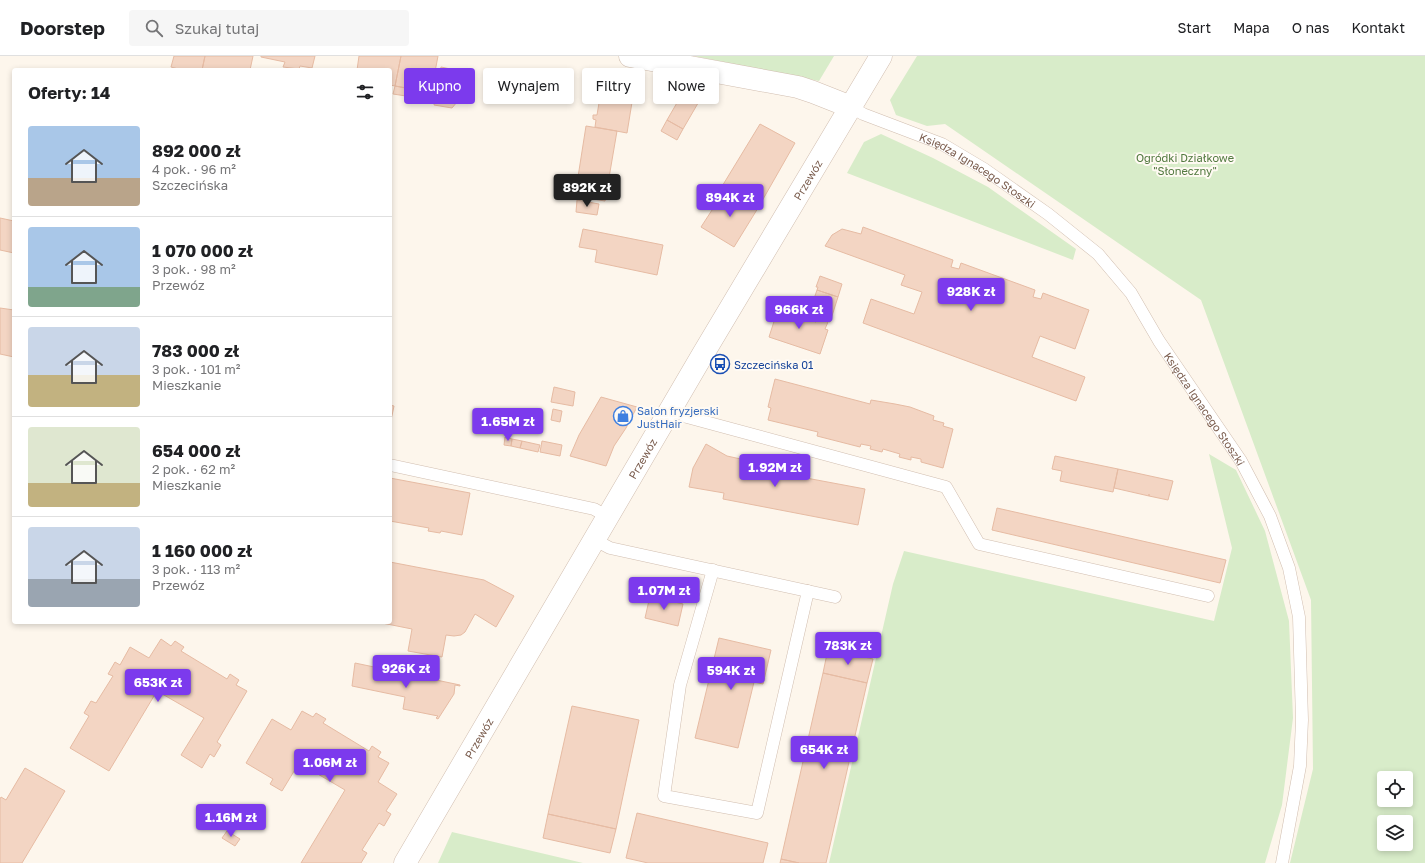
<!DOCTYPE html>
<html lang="pl">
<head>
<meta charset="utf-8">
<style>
  body { margin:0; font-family:"Golos Text",sans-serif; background:#f6f6f6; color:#202124; height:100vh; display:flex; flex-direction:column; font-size:15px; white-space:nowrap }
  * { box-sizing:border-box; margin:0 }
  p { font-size:13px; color:#757577 }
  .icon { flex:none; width:22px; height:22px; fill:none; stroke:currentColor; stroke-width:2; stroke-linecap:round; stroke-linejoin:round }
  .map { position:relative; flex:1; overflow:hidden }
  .panel { position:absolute; left:12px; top:12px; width:380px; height:556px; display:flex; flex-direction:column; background:#fff; border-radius:4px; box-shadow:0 2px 6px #0003 }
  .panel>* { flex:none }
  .guide { position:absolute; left:404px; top:12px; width:380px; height:36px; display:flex; gap:8px }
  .controls { position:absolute; left:1377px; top:715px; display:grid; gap:8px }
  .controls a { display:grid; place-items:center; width:36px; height:36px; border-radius:4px; background:#fff; box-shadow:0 2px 6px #0003; font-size:20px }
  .price { position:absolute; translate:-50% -34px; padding:0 9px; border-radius:4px; background:#7c3aed; color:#fff; font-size:13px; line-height:26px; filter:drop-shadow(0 1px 2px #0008) }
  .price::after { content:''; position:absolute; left:50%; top:24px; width:12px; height:9px; margin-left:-6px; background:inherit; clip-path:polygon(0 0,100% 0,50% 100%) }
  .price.current { background:#222; color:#fff }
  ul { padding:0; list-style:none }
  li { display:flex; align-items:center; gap:12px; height:100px; padding:0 16px }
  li+li { border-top:1px solid #e0e0e0 }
  li span { display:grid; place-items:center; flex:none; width:112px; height:80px; border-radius:4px; color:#555 }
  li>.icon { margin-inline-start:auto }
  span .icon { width:48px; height:48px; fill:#fffc; stroke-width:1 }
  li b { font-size:17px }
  h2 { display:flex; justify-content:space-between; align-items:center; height:48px; padding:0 16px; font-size:17px }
  .pill { padding:0 14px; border-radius:4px; background:#fff; box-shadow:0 2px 6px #0003; font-size:14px; line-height:36px }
  .pill.current { background:#7c3aed; color:#fff }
  header { display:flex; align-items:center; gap:24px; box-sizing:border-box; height:56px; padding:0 20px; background:#fff; border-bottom:1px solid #e0e0e0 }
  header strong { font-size:19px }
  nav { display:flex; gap:22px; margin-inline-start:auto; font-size:14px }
  .search { width:280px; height:36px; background:#f6f6f6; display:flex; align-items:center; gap:10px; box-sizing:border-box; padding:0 14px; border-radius:4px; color:#757577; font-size:15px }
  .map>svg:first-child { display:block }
</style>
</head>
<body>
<header>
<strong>Doorstep</strong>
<div class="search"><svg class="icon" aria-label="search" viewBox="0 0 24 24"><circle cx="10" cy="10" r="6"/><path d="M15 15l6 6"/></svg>Szukaj tutaj</div>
<nav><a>Start</a><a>Mapa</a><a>O nas</a><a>Kontakt</a></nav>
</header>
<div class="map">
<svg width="1425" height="807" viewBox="0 0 1425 807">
  <rect width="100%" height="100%" fill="#fdf6ec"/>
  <path fill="#d8ecc9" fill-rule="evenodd" d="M694,0h140l-15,25z
    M917,0h508v807h-135l23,-94 -2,-169 -110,-300 -256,-176 -18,2 -31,-11 -6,-15zM1384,722h22v22h-22zM1384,766h22v22h-22z
    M881,78l52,24 55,29 88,62 -3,11 -226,-87 17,-31z
    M1209,398l27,16 29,61 24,90 4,97 -11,87 -17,58h-436l64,-279 11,-33 310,70 18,-73z
    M452,776l131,31h-145z"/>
  <path fill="#f3d5c3" stroke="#e6bba3" d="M174,0h31l-3,14h-20l-11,-3z
    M205,0h48l-3,14h-48z
    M261,0h54l-3,12 -12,-2 -1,3 -16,-2 2,-5 -24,-5z
    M359,0h42l-6,30 -5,-1v-15h-33z
    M401,0h37l-7,37 -36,-7z
    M441,11l14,3 13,19 -16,19 -18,-3z
    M602,29l32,5 -7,43 -32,-6 1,-7 -3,-1v-4h4z
    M395,30l12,2 -1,8 -13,-2z
    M685,33l16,9 -18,31 -16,-9z
    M667,64l16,9 -6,11 -16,-9z
    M760,68l35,19 -37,65 -37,-20z
    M586,70l31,5 -12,70 -30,-5z
    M725,134l33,18 -24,39 -33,-20z
    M577,144l22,4 -2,11 -21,-3z
    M0,162l14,3v32l-14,-3z
    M863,171l90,33 -2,7 8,2 2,-6 74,27 -2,7 8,2 2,-6 46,17 -14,39 -35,-13 -8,21 53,20 -9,24 -213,-78 8,-24 43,15 8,-22 -21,-7 4,-10 -80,-29 7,-11 10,-6 19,5z
    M583,173l80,16 -6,30 -62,-13 2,-12 -18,-3z
    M820,220l22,8 -4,13 -21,-7 1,-3h-2z
    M817,234l21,7 -8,25 -12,-4 -2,4 -9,-3z
    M783,249l14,5 2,7 17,5 2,-4 10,4 -3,7 3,1 -8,24 -51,-17 9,-28z
    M0,252l14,2v47l-14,-3z
    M775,323l95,25 1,-4 24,4 15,3 24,9 -1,4 11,3 -1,3 10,3 -10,39 -22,-6v-3l-10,-2v3l-12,-3 1,-3 -17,-5 -1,3 -12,-3 1,-3 -10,-2 -1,3 -43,-11 1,-4 -50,-12 3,-12 -3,-1z
    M554,331l21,5 -2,14 -22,-4z
    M601,341l36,10 -11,21 -12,18 -8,20 -36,-10 9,-21z
    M390,349l4,1 -4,19z
    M553,353l9,2 -2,11 -9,-2z
    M505,381l7,2 -1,7 -7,-1z
    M512,383l10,2 -2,7 -9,-2z
    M522,385l18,4 -2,7 -18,-4z
    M542,385l20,4 -2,11 -20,-4z
    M706,388l21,12 32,7 -1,6 107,20 -7,36 -135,-26 1,-6 -35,-6 4,-19z
    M1055,400l63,13 -5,23 -53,-11 2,-10 -10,-2z
    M1118,413l55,12 -5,19 -19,-4v-2v2l-35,-8z
    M390,422l80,15 -8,42 -21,-4 -1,2 -12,-2 1,-3 -39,-7z
    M997,452l229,52 -6,23 -228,-53z
    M390,506l94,18 30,16 -18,31 -21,-13 -10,18 -4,3 -7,1 -8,-1 -4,22 -34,-6 4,-22 -35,-7h13z
    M650,540l33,8 -5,22 -33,-8z
    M719,582l52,12 -8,34 -9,-2 -16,66 -43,-10z
    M161,583l10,7 4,-5 9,6 -3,4 46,28 3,-5 9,6 -3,5 11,6 -30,51 4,3 -7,12 -4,-3 -8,14 -21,-13 23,-37 -47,-27 -48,80 -39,-23 19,-32 -5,-3 7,-12 5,2 17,-27 -5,-2 7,-12 5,3 10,-18 19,11z
    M828,593l45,10 -6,24 -44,-10z
    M355,607l105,22v1l-5,-1 -1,9 -16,25 -2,-1 2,-2 -35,-7 2,-12 -53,-11z
    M823,617l44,10 -41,180h-27l-18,-4z
    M572,650l67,14 -23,109 -68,-15z
    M302,655l11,6 3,-4 10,6 -3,4 46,28 3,-5 9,6 -3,5 11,6 -11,19 19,12 -11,17 5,3 -7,12 -5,-3 -17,27 5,3 -6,10h-60l44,-73 -46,-27 -17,28 -12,-7 3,-5 -27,-16 26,-44 19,11z
    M25,712l40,23 -43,72h-22v-64l1,-2 5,3z
    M637,757l131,30 -5,20h-115l-22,-5z
    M548,758l68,15 -6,24 -67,-15z
    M227,775l13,8 -5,7 -13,-8z
    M781,803l18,4h-19z"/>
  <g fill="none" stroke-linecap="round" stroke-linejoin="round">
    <g stroke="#d1beb0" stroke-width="13">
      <g id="lane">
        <path id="s1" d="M851,51l12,7 79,30 42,25 64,45 50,40 33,39 28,48 82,120 29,55 19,52 10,49 3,103 -2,46 -18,97"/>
        <path d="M672,352l15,9 259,70 33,57 229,52"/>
        <path d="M390,409l204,44 14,8"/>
        <path d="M595,484l15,8 225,49"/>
        <path d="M713,514l-33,115 -16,111 93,17 51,-222"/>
      </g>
    </g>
    <g stroke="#d1beb0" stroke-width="23">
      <g id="street">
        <path d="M630,0l168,31 15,5 38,15"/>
        <path id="s2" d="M405,807l298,-509 178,-298"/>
      </g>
    </g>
    <use href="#lane" stroke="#fff" stroke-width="12"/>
    <use href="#street" stroke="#fff" stroke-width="22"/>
  </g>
  <defs>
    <g id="bus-ring" transform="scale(1)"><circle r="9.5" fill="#fffaf3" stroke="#1a4fb4" stroke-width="1.5"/><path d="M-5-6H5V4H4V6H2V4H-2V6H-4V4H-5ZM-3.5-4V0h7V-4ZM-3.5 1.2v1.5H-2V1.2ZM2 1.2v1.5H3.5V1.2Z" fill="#1a4fb4"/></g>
    <g id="shop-ring" transform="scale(1)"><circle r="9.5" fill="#fffaf3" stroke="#3f7fe0" stroke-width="1.5"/><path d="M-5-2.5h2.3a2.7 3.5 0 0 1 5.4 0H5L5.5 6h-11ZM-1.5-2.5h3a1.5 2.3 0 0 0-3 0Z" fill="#3f7fe0"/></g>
  </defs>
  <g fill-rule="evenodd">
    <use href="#bus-ring" x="720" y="308"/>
    <use href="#shop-ring" x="623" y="360"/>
  </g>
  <g text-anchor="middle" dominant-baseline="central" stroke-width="4" stroke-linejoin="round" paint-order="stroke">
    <g font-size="11" fill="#537a41" stroke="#fffaf3">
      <text x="1185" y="101">Ogródki Działkowe<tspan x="1185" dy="13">"Słoneczny"</tspan></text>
    </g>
    <g font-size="11" fill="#7a5c4d" stroke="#fffaf3">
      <text stroke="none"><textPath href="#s1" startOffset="142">Księdza Ignacego Stoszki</textPath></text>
      <text stroke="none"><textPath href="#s2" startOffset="793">Przewóz</textPath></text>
      <text stroke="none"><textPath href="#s1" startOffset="478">Księdza Ignacego Stoszki</textPath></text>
      <text stroke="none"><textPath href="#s2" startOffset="469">Przewóz</textPath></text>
      <text stroke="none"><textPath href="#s2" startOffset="145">Przewóz</textPath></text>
    </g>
    <g font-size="11" fill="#164399" stroke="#fffaf3" text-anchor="start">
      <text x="734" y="308">Szczecińska 01</text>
    </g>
    <g font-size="11" fill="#366cbe" stroke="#fffaf3" text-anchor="start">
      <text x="637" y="354">Salon fryzjerski<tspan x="637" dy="13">JustHair</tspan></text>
    </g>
  </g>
</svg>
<div class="controls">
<a><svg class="icon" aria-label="locate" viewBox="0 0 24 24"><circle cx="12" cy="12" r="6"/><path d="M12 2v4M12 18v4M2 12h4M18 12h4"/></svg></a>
<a><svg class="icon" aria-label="layers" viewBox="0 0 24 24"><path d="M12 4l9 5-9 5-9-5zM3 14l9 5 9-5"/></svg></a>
</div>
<b class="price current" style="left:587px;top:152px">892K zł</b>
<b class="price" style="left:730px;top:162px">894K zł</b>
<b class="price" style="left:971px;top:256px">928K zł</b>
<b class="price" style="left:799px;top:274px">966K zł</b>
<b class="price" style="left:508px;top:386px">1.65M zł</b>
<b class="price" style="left:775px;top:432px">1.92M zł</b>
<b class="price" style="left:664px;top:555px">1.07M zł</b>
<b class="price" style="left:848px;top:610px">783K zł</b>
<b class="price" style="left:406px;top:633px">926K zł</b>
<b class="price" style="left:731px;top:635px">594K zł</b>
<b class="price" style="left:158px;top:647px">653K zł</b>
<b class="price" style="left:824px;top:714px">654K zł</b>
<b class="price" style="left:330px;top:727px">1.06M zł</b>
<b class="price" style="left:231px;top:782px">1.16M zł</b>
<div class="guide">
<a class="pill current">Kupno</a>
<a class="pill">Wynajem</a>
<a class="pill">Filtry</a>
<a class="pill">Nowe</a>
</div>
<section class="panel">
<h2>Oferty: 14<svg class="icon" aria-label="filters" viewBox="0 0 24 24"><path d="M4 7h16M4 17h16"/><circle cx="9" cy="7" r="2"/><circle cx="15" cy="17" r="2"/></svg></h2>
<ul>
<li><span style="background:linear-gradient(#a9c7e8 65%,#b9a48a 0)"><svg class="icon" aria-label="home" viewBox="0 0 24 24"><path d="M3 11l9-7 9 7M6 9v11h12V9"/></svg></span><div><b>892 000 zł</b><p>4 pok. · 96 m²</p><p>Szczecińska</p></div></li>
<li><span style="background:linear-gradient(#a9c7e8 75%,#7fa58c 0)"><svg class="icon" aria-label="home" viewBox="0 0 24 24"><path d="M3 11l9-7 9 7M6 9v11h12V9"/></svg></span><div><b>1 070 000 zł</b><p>3 pok. · 98 m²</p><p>Przewóz</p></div></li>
<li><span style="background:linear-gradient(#c9d6e8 60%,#c2b280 0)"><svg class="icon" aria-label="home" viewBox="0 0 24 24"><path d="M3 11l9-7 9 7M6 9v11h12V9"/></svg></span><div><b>783 000 zł</b><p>3 pok. · 101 m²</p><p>Mieszkanie</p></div></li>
<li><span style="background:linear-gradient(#dfe7d0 70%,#c2b280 0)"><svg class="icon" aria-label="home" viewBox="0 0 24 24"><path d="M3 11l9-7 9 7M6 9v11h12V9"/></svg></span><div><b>654 000 zł</b><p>2 pok. · 62 m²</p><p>Mieszkanie</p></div></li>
<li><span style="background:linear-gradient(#c9d6e8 65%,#9aa5b1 0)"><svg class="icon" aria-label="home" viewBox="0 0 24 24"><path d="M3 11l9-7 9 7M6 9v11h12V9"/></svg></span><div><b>1 160 000 zł</b><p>3 pok. · 113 m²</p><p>Przewóz</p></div></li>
</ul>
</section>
</div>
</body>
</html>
